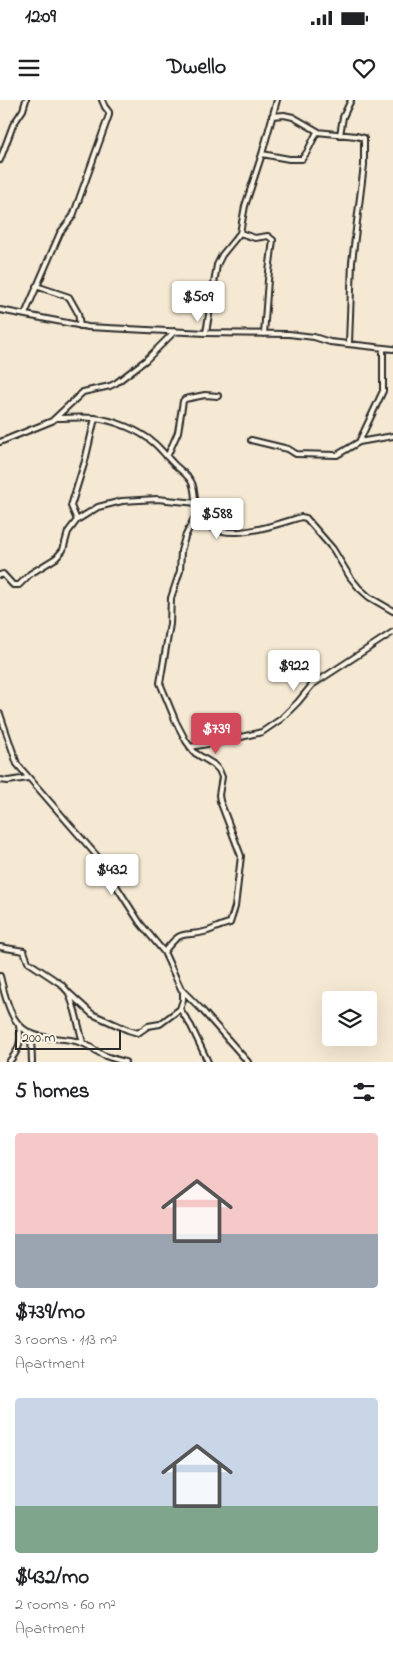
<!DOCTYPE html>
<html lang="en">
<head>
<meta charset="utf-8">
<style>
  body { margin:0; font-family:"Indie Flower",sans-serif; background:#f6f6f6; color:#202124; height:100vh; display:flex; flex-direction:column; font-size:19px; white-space:nowrap }
  * { box-sizing:border-box; margin:0 }
  p { font-size:16px; color:#757577 }
  .icon { flex:none; width:28px; height:28px; fill:none; stroke:currentColor; stroke-width:2; stroke-linecap:round; stroke-linejoin:round }
  .map { position:relative; height:962px; overflow:hidden }
  .drawer { display:flex; flex-direction:column; background:#fff; flex:1 }
  .drawer>* { flex:none }
  .controls { position:absolute; left:322px; top:891px; display:grid; gap:10px }
  .controls a { display:grid; place-items:center; width:55px; height:55px; border-radius:5px; background:#fff; box-shadow:0 5px 20px #0002; font-size:25px }
  .scale { position:absolute; left:15px; bottom:12px; width:106px; box-sizing:border-box; padding-left:5px; border:2px solid #2b2b2b; border-top:0; font-size:14px; line-height:18px; white-space:nowrap; color:#2b2b2b; -webkit-text-stroke:4px #fcf5e5; paint-order:stroke }
  .price { position:absolute; translate:-50% -42px; padding:0 11px; border-radius:5px; background:#fff; color:#222; font-size:16px; line-height:32px; filter:drop-shadow(0 1px 2px #0008) }
  .price::after { content:''; position:absolute; left:50%; top:30px; width:15px; height:11px; margin-left:-8px; background:inherit; clip-path:polygon(0 0,100% 0,50% 100%) }
  .price.on { background:#d1495b; color:#fff }
  ul { padding:0; list-style:none }
  li { display:grid; align-content:center; gap:10px; height:265px; padding:0 15px }
  li span { display:grid; place-items:center; height:155px; border-radius:5px; color:#555 }
  li>.icon { margin-inline-start:auto }
  span .icon { width:90px; height:90px; fill:#fffc; stroke-width:1 }
  li b { font-size:21px }
  h2 { display:flex; justify-content:space-between; align-items:center; height:60px; padding:0 15px; font-size:21px }
  .status { display:flex; justify-content:space-between; align-items:center; height:35px; padding:0 25px; background:#fff; direction:ltr }
  .status svg { height:14px; fill:currentColor }
  header { display:flex; justify-content:space-between; align-items:center; height:65px; padding:0 15px; background:#fff; font-size:22px; font-weight:700 }
  .map>svg:first-child { display:block }
</style>
</head>
<body>
<div class="status"><b>12:09</b><svg viewBox="0 0 49 12"><path d="M0 12V9h3v3zM5 12V6h3v6zM10 12V3h3v9zM15 12V0h3v12zM26 1h20v11H26zM47 4h2v5h-2z"/></svg></div>
<header><svg class="icon" aria-label="menu" viewBox="0 0 24 24"><path d="M4 6h16M4 12h16M4 18h16"/></svg>Dwello<svg class="icon" aria-label="heart" viewBox="0 0 24 24"><path d="M12 20l-8-8c-3-5 5-10 8-4 3-6 11-1 8 4z"/></svg></header>
<div class="map">
<svg width="393" height="962" viewBox="0 0 393 962">
  <rect width="100%" height="100%" fill="#f5e9d3"/>
  <filter id="ink" filterUnits="userSpaceOnUse"><feTurbulence type="fractalNoise" baseFrequency=".02" numOctaves="2"/><feDisplacementMap in="SourceGraphic" scale="10" xChannelSelector="R" yChannelSelector="G"/><feConvolveMatrix kernelMatrix="1 2 1 2 8 2 1 2 1" color-interpolation-filters="sRGB"/></filter>
  <g filter="url(#ink)">
    <g fill="none" stroke-linecap="round" stroke-linejoin="round">
      <g stroke="#2b2b2b" stroke-width="8">
        <path id="minor" d="M272,16l12,-1 9,2 26,15
          M340,35l3,-18 8,-17
          M262,54l27,5h13l5,-7 10,-20 39,4 8,2v27l-12,97 -3,81
          M0,60l13,-35 10,-15 3,-10
          M240,133l15,5 13,-2 5,4 -5,40 -4,54
          M36,186l33,11 9,16 2,13
          M0,210l88,17 118,6 83,1 25,3 16,5 63,7
          M25,214l35,-81 13,-17 36,-101v-3l-4,-5 -3,-7
          M206,233l11,-68 5,-10 18,-22 5,-27 17,-52 15,-54
          M56,318c13,0 26,-1 38,0 20,2 45,12 60,25 6,5 12,13 18,19 6,7 14,11 19,19 6,10 2,23 7,33 17,34 77,11 103,3l5,1 27,31 17,28 9,11 10,9 24,14
          M251,340l37,9 8,5 41,1 22,-13 34,-6
          M0,342l52,-21 31,-29 27,-6 6,-3 30,-23 29,-29
          M359,342l24,-51v-43
          M167,357l11,-25 5,-31 2,-2 20,-4 13,1
          M77,420l-6,-14 14,-45 10,-43
          M0,475l3,-1 10,11h6l11,-11 26,-16 7,-8 5,-18 9,-12 21,-13 24,-6 35,-2 40,4
          M0,614l17,50 80,92 43,67 24,29 17,37 21,21 46,52
          M190,647l35,-6 37,-9 19,-13 17,-17 14,-17 81,-53
          M0,680l8,1 20,-3
          M0,847l24,4 4,11 33,22 8,9 6,18 8,32
          M164,852c20,-26 18,-13 44,-21 8,-3 13,-6 22,-8l5,-16 6,-51 -21,-55 -1,-6 3,-18 -3,-7 -6,-6 -18,-11 -9,-12 -10,-19 -16,-39 10,-59 1,-26 9,-27 1,-20 4,-14 12,-25
          M0,876c7,28 12,57 44,61 12,2 24,1 35,5 9,2 16,9 24,13 7,3 15,5 22,7
          M69,893l23,21 36,16 10,3 10,-7 12,-2 20,-15 3,-9v-9
          M180,909l11,17 17,36
          M31,934l1,28
          M9,962c10,-12 13,-20 10,-36"/>
      </g>
      <use href="#minor" stroke="#fcf5e5" stroke-width="4"/>
    </g>
  </g>
</svg>
<div class="controls">
<a><svg class="icon" aria-label="layers" viewBox="0 0 24 24"><path d="M12 4l9 5-9 5-9-5zM3 14l9 5 9-5"/></svg></a>
</div>
<div class="scale">200 m</div>
<b class="price" style="left:198px;top:223px">$509</b>
<b class="price" style="left:217px;top:440px">$588</b>
<b class="price" style="left:294px;top:592px">$922</b>
<b class="price on" style="left:216px;top:655px">$739</b>
<b class="price" style="left:112px;top:796px">$432</b>
</div>
<section class="drawer">
<h2>5 homes<svg class="icon" aria-label="filters" viewBox="0 0 24 24"><path d="M4 7h16M4 17h16"/><circle cx="9" cy="7" r="2"/><circle cx="15" cy="17" r="2"/></svg></h2>
<ul>
<li><span style="background:linear-gradient(#f6c9c9 65%,#9aa5b1 0)"><svg class="icon" aria-label="home" viewBox="0 0 24 24"><path d="M3 11l9-7 9 7M6 9v11h12V9"/></svg></span><div><b>$739/mo</b><p>3 rooms · 113 m²</p><p>Apartment</p></div></li>
<li><span style="background:linear-gradient(#c9d6e8 70%,#7fa58c 0)"><svg class="icon" aria-label="home" viewBox="0 0 24 24"><path d="M3 11l9-7 9 7M6 9v11h12V9"/></svg></span><div><b>$432/mo</b><p>2 rooms · 60 m²</p><p>Apartment</p></div></li>
</ul>
</section>
</body>
</html>
